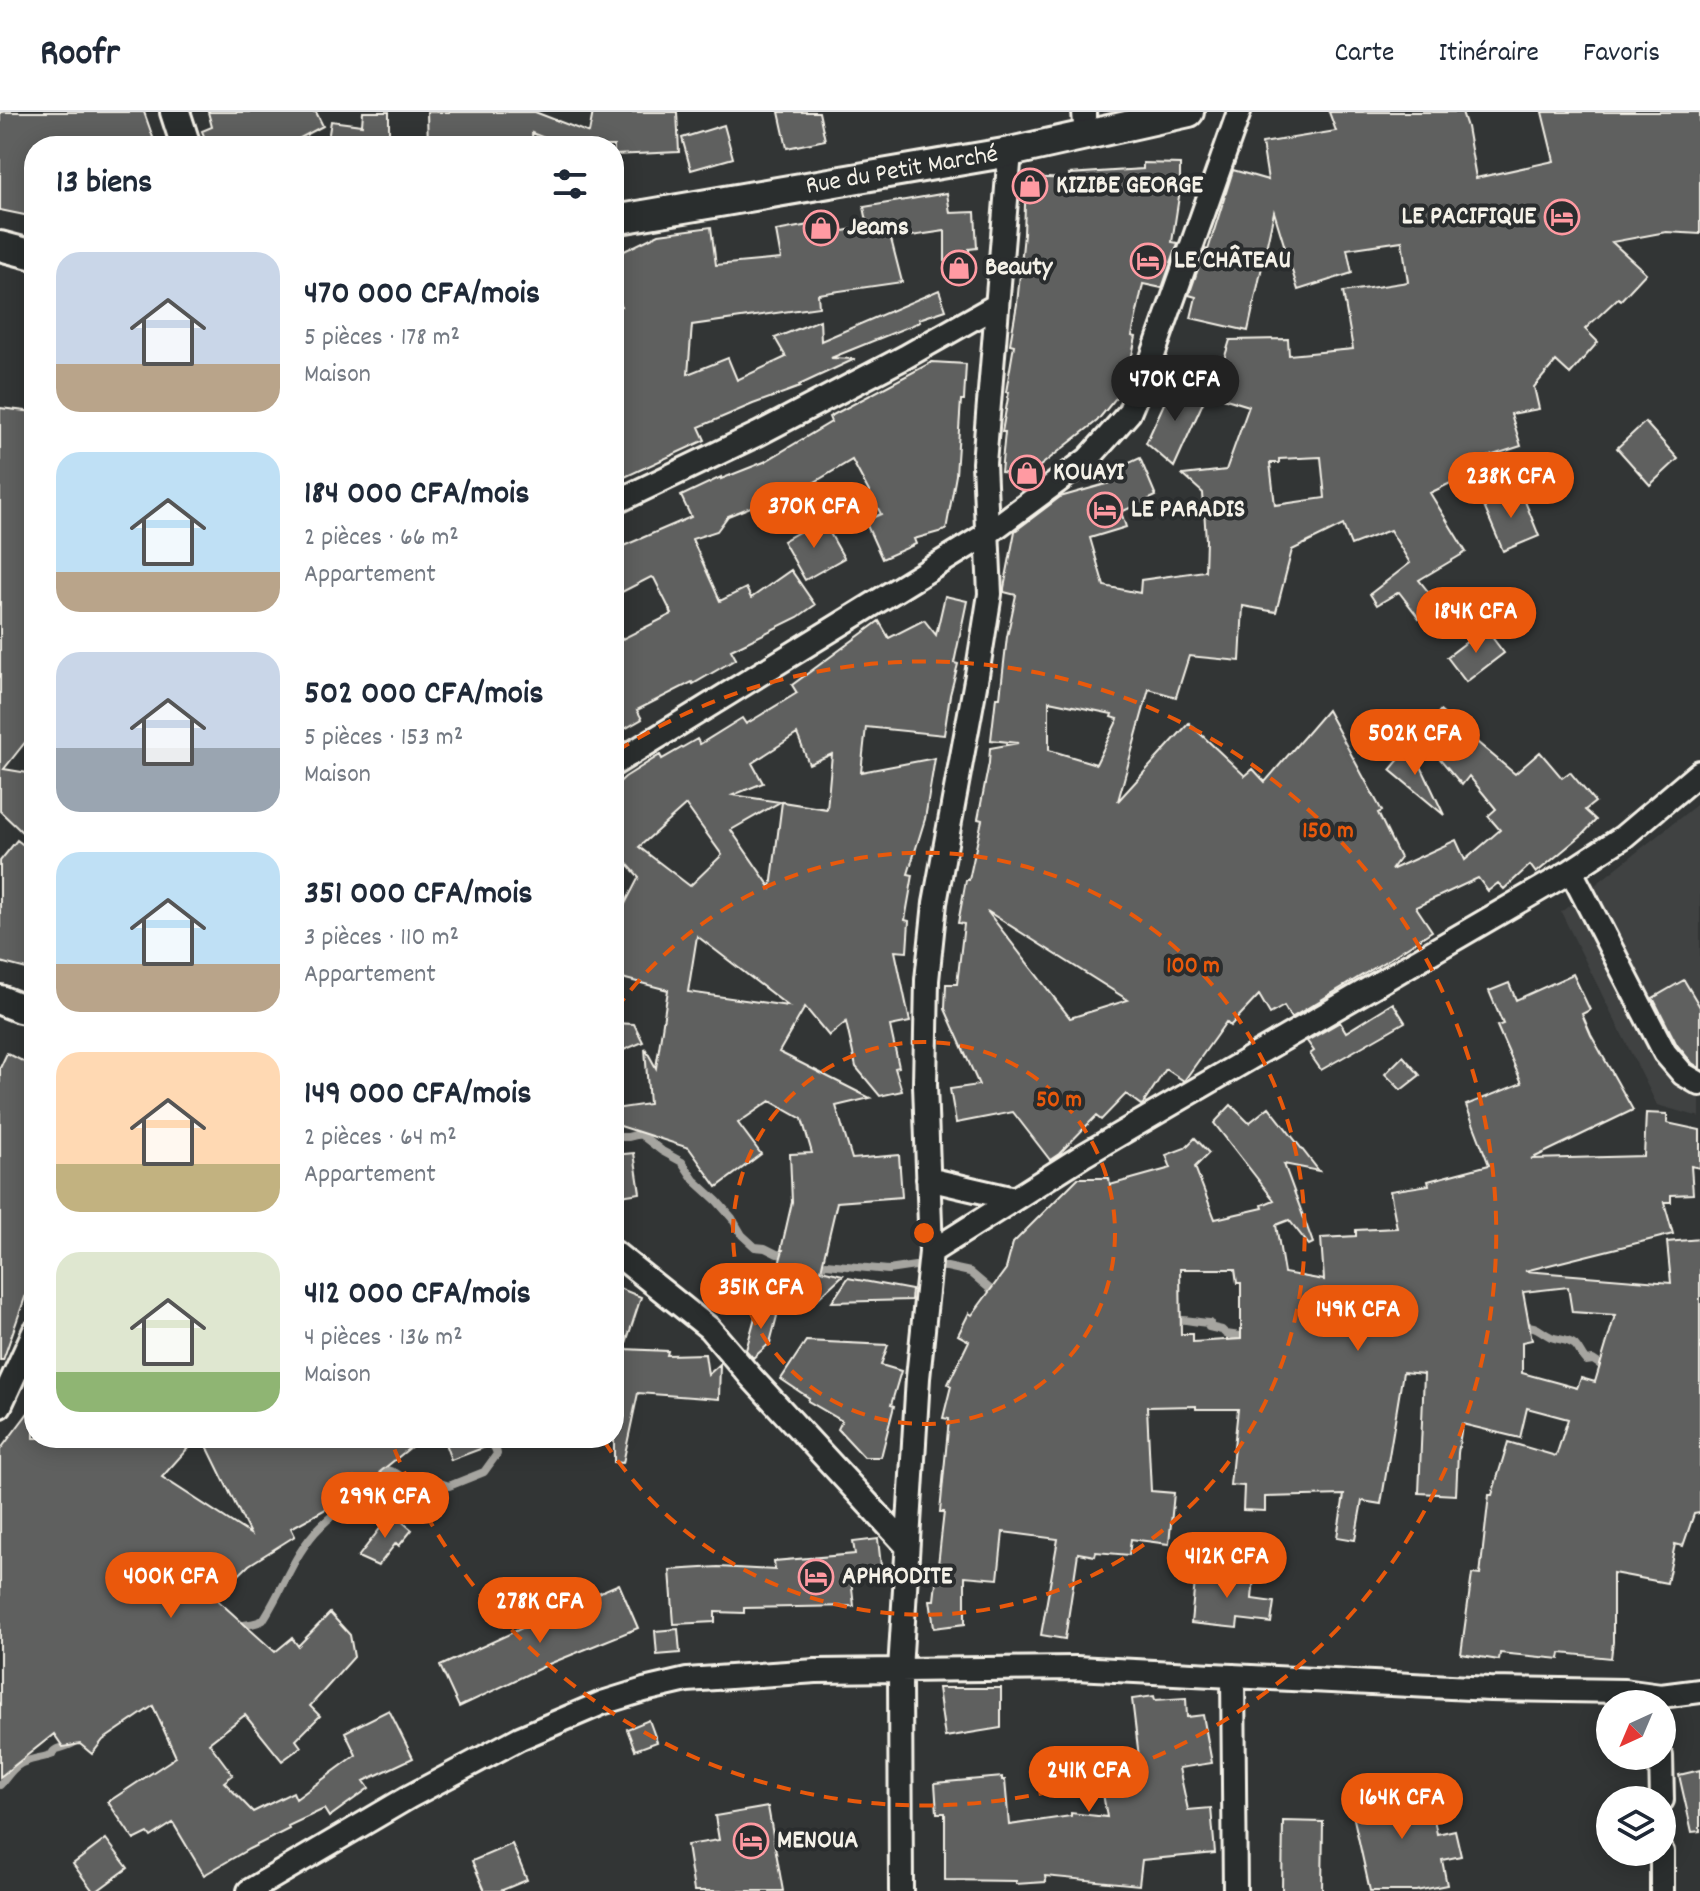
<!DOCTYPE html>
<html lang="fr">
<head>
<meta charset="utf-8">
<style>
  body { margin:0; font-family:Dekko,sans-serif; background:#f6f6f7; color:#1f2937; height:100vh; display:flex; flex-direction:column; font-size:30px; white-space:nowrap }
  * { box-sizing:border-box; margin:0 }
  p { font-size:26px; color:#747a83 }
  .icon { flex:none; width:44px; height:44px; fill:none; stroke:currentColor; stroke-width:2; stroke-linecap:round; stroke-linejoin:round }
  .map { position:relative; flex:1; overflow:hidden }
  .panel { position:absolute; left:24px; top:24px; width:600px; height:1312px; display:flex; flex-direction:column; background:#fff; border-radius:32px; box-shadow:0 4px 20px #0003 }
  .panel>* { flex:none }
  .needle { width:52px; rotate:224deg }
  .buttons { position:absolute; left:1596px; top:1578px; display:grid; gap:16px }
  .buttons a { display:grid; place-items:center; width:80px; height:80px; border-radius:50%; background:#fff; box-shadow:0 4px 20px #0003; font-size:40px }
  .price { position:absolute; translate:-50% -68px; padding:0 18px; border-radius:28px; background:#ea580c; color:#fff; font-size:26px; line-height:52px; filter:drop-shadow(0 2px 4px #0008) }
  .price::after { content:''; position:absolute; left:50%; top:48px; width:24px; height:18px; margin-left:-12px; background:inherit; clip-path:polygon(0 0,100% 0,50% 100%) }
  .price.selected { background:#222; color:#fff }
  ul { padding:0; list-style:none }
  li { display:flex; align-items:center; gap:24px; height:200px; padding:0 32px }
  li span { display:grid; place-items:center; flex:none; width:224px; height:160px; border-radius:24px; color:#555 }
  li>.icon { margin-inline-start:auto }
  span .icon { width:96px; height:96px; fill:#fffc; stroke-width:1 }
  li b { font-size:34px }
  h2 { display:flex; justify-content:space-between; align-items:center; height:96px; padding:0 32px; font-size:34px }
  header { display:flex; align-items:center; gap:48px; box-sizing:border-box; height:112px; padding:0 40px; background:#fff; border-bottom:2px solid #e0e1e3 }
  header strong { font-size:38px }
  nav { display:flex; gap:44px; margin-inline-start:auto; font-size:28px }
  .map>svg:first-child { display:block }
</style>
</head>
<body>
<header>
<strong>Roofr</strong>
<nav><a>Carte</a><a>Itinéraire</a><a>Favoris</a></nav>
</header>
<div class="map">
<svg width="1700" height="1779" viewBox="0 0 1700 1779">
  <rect width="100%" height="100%" fill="#323535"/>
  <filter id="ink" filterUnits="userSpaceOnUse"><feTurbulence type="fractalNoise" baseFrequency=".0125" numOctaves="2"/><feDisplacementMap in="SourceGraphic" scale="16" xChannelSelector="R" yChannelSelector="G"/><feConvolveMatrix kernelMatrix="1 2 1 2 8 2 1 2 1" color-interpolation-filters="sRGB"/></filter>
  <g filter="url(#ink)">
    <path fill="#404242" d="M1700,690v315l-43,-12 -96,-193z"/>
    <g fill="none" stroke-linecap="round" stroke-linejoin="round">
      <path stroke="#a6a5a0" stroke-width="8" d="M614,1025h14l12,-3 22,17 20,11 12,18 23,21 15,17 10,17 13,12 10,1 12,6 13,1
        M814,1150l8,4 4,-2 62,6 27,-4 32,1 23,5 27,23
        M1173,1208c13,-2 24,3 37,3l-1,4 13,3 4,4 14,2 10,6
        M1521,1214c18,-1 17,5 30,11 8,3 17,2 24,8 5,5 6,11 11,16l7,-1 9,6h5
        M233,1516c10,-5 20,-2 30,-8 20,-30 31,-68 58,-94 9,-9 23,-20 33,-28 10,-8 23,-11 24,-26l6,-3 12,4 9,6 17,-2 27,9 35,-14 13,-18c-1,-7 -6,-10 -8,-16
        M0,1673c6,-6 10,-14 17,-19 9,-7 20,-7 30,-10 10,-2 1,-2 10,-7 6,-2 12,-3 18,-7"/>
    </g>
    <path fill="#5f605f" stroke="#f4f1e8" stroke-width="2" fill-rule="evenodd" d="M0,0h144l12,34h-122v71l-34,-7z
      M208,0h108l7,14 -38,20h-77l-6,-15 10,-4z
      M363,0h26v34h-62l4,-25 31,4z
      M427,0h108l54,21 4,-21h84l2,40 -65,3v-9h-49l-33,-13 1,13h-105z
      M779,0h40l6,28 -38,8z
      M1329,0h133l5,15 9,51 78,-17 -12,-49h158v122l-34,-2 -54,10 34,31 -25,27 -3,-2 -33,31 13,13 -28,32 -14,-13 -22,26 5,22 -28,5 10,32 -63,20 5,11 -33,16 36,59 -47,28 19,24 -19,14 -20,-26 -22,13 -7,-11 40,-31 -20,-33 -39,15 -8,-20 -51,25 -16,62 -33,-6 -3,55 -51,-5 -13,41 -27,-8 -31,112 71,-78 56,53 8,-7 12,13 62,-72 55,101 -4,2 22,45 -9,12 65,-30 9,20 35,-30 -12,-14 8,-7 -27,-33 -7,9 -42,-50 20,-24 75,63 25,-22 22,26 8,-6 25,30 -10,8 11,10 -13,14 -47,39 -6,-8 -26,24 -6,-6 -10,8 -10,-13 -62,29 16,24 -43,28 -98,59 -7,-12 -14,8 -11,-19 -29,31 -4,-4 -42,59 -18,-12 -23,35 -2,1 -15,-11 -25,26 -5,-4 -37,38 -9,6 -37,-48 -57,11 -6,-34 29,-4 -34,-76 1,-25h11l7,-60 -6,-1 8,-43h3l13,-60 -4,-1 11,-56 1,-15 28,-5 -27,-3 5,-43h4l7,-60 9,-42 -12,-3v-4l11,-57 45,-34 53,-15 -21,-2 48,-22 16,38 -35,16 5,15 -36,11 14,48 36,7 1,-13 64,-9 1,-31 -3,-47 -20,-18 43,-5 23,-64 -36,-11 17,-55 58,-1 1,16 64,-6 -10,-57 65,-10 -6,-41 -55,8 5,24 -54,17 -24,-78 -26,119 -57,-13 5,-21 -7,-2 16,-46 3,1 25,-80 35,10 -6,-37 74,-12zM1321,345l4,41 -50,7 -5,-42h9v-4zM1049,589l63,13 -1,3 7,2 -22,45 -47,-14zM987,799l141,89 -58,18z
      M724,13l9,33 -42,12 -9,-32z
      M1143,51l37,1v26l-8,52 6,1 -16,45 -19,-4 -11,52 4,1 -11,50 -28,34 -67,53 -29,-2 4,-40h-3l7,-40h-3l8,-47 -4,-1 7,-40 7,-70 2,-57 44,2 -1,-5 74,-5z
      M947,81l3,20 25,-1 2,36 -8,1v23l-24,4v-45l-54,8 11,43 -84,12 1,13 -127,18 -4,49 40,-16 9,22 49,-23 -11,-19 45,-18 1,21 118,-51 7,20 -27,9 1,3 -89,36 24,1 -56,26 1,2 -47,17 -54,23 6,13 -91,42v-177l7,1 -7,-29v-15l6,-9 39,-19 52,-7 5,38 65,-6 -5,-28 49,-9 3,12 40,-8 -4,-19z
      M932,250l34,2 -2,36h-3l-5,75 -10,55 -32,9 2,5 -34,15 -17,-38 16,-7 -29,-54 -49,29 -2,-2 -73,29 -11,15 -25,8 28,62 26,-13 5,10 40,-28 24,35 -17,12 -67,33 5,9 -43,25 -1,-2 -55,28 5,9 -28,16v-92l58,-29 -18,-36 -3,-1 -37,19v-46l77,-33 -10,-21 40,-19v2l43,-17 67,-40 -2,-5z
      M1173,272l32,14 -31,69 -28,-24z
      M0,296l34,4v319l-30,38 30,5v47l-11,12 -23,-22z
      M1645,310l33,37 -28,26 -33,-37z
      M1520,377l19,47 -36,15 -20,-47z
      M822,407l22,39 -39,22 -22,-39z
      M945,484l22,5 -13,62 4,1 -8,31 -6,40 -78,-8 -5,45 74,-14 -10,61 -17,55 5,1 -8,45 4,1 -2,31 -12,-1 15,71 -20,4 9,41 -4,1 7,23 -22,5 -24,-29 -10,-45 -17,14 -24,-29 -26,45 91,46 -34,8 16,53 47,-4 3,42 -65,5 -16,68 22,5 -29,27 -43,-10 12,-42h-2l11,-48 -2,-48 22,-1 -10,-34 -32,-18 -32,22 23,31 -44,33 -28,-39 -75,-24v-15l35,-5 -4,-56 11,20 12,-78 -54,-14v-51l25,-48 -25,-28v-62l11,-10 35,-22 2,4 35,-20 3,5 42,-26 4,6 51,-31 -5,-8 87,-64 10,17 35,-18 12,15zM797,622l12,30 23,-10 -5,55 -45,-7 -11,86 -40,-58 49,-28 -47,-7 30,-12 -11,-20zM686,693l36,50 -32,31 -51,-39zM697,824l91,70 -100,-14z
      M1485,516l19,25 -38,29 -19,-25z
      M1411,633l33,70 -54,-45z
      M17,728l17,13v118l-34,-9v-101z
      M1573,862l17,36 -8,4 9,21 42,75 -102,49 113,-3 2,-43 21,1v9l33,7v38l-9,-2 2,28 -22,1v7h-7l9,32 -148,37 146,12 -4,-41 33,-3v274l-6,1 -11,32 -8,-2 -8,39 -54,-10v69l-2,16 -50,-5 -1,6 -60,-6 -1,7 -38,-6 11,-80 8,1 9,-80h3l16,-53 48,14 12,-37 -41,-11 -7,30 -58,-14 -4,29 -2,42 -37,-2 5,-119 -21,-2 -22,132 -19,-3 -7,39 -18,-3 7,-42 -79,2v14l-22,-1 1,-24 -14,-1 8,-76h-42v-3l-49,1 4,84 23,2 -5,51 -38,-5 -2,16 -33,-3 -1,4 -17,-3 -13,86 -24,-4 17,-96 -55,-7 -5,47 -33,-3v48l-31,4 -4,-28h4l10,-88h-4l9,-93 -6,-1 8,-32 -3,-2 21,-43 -11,-6 11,-22 3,2 34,-46 7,-26 65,-65h31l1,7 61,-17 -5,-13 19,-7 10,-10 14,15 -14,14 20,52 48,-11 -1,-3 12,-5 -60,-77 17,-18 18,18 20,-16 50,64 -35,-7 29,79 -4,2 -20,-25 -13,5 8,48 40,7 -3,-42 35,-2v-6l41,-2 -7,-37 39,-6 -1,-4 61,-16 -23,-60 56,-22 -25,-57 6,-2 -14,-33 20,-8 7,17zM1180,1157h55l2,14h4v56l-48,3v-8h-12zM1568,1175l4,25 43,3 -20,67 -14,-4 -4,10 -55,-15v-31l10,-2 -9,-48z
      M1684,868l16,27v61l-8,-5 -15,-18 -24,-47z
      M1393,891l12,19 -84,48 -11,-16 4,-3 -7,-10 33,-19 6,10z
      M614,911l20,1 9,18 -29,12z
      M7,941l27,14v205l-31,88h-3v-292z
      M1403,944l17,19 -19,15 -16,-16z
      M634,1041l6,40 -26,4v-42z
      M848,1166l64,12 -1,10 -79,2z
      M614,1174l27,11 -17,52 44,2 -1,4 38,-1 3,21 12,-11 -1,35 -81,-6 -15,70 -9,-1z
      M759,1191l18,13 -7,27 -17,15 -7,-8z
      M806,1229l82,4 -7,20 20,6 -10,34 3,1 -13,51h-17l-26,-28 4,-8 -34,-20 1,-3 -28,-19z
      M34,1293v33h163l-35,39 88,57 -47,-96h219l-42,34 4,5 -18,15 -12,-14 -28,31 -35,19 4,8 -46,29 -34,33 60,54 17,-14 6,8 32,-33 20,22 4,22 -44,49 10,10 -24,24 5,7 -19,14 -37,-46 -36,28 24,32 -9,7 29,30 40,-20 3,7 60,-44 -11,-23 44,-22 24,48 -49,23 5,7 -40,29 -5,-8 -36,17 1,3 -40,20 -45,26 -31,-52 -22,14 -3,-4 -14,7 -26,-38 68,-45 -23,-51 -50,34 -11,14 -12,-10 -17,3 -9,-13 -54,43v-327z
      M443,1326h61v2l-53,20z
      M392,1401l20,17 -13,16 -3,-3 -18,23 -20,-9z
      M878,1427l4,36 -31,4 3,27 -110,2v5l-29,-1v10l-41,2 -4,-54 48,-3 57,3 -1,-9 81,-7 -2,-12z
      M1196,1458l58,6 -2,23 22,3 -3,21 -33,-4 -1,9 -46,-5z
      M619,1472l19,44 -89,36 -90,43 -19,-41 91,-42 -1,-2z
      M678,1517l2,24 -23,2 -2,-24z
      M938,1576h63v40l-56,9z
      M1154,1584l1,4 31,-2 1,19 16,-2 9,48 -33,5 9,42 23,-2 4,45 -73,7 -3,25 -94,-9 1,6 -30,2v-3l-71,-1v-67h-8l-2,-30 67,-6v3h3l4,45 62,-9v-3l36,4 -9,-53 41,-7 -7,-58z
      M649,1608l8,22 -22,8 -8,-21z
      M1700,1658v61l-8,1 -13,-57z
      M1427,1673l10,49 18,-4 6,26 -19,4 5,25 -31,6h-46l-20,-90z
      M768,1695l15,84h-89l-7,-46 32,-5 -4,-24z
      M1283,1709l40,1 -1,69h-40z
      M106,1727l22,29 -31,23h-4l-20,-27z
      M512,1732l15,36 -27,11h-15l-13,-30z"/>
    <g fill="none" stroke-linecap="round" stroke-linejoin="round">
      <g stroke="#f4f1e8" stroke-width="28">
        <path id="minor" d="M1084,0l2,24
          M614,391l144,-69 147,-77 92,-52
          M614,652l373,-230 101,-75 41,-46 23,-55 87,-246
          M1571,759l94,182 18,21 17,10
          M928,1067l86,20
          M614,1140l95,76 42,49 156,169
          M931,1140l153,-97 487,-284 52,-34 77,-65
          M0,1294l34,-74
          M1233,1564l2,215
          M1661,1644l1,44
          M1662,1740v39
          M249,1779l160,-94 111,-59 82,-35 42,-13 43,-10 129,-9 260,-3 414,21 134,2 37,5 39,-5
          M901,1779l-1,-221 18,-292 13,-126 -6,-168 2,-104 8,-77 42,-228 13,-81 -6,-131 26,-311"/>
      </g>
      <g stroke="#f4f1e8" stroke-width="34">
        <g id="tertiary">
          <path d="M175,0l11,34"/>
          <path id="s1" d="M614,108l396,-68 179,-40"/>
          <path d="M0,134l34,9"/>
          <path d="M0,888l20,8 14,3"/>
        </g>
      </g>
      <use href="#minor" stroke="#2a2d2e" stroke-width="22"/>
      <use href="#tertiary" stroke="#2a2d2e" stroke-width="28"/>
    </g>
  </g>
  <g fill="none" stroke="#e8590c" stroke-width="4" stroke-dasharray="14 10">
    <circle cx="924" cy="1121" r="191"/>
    <path d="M616 897A381 381 0 1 1 604 1329"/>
    <path d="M617 639A572 572 0 1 1 392 1331"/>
  </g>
  <defs>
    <g id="shop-ring" transform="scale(1.8)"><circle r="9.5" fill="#2a2d2e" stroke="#ff9aa2" stroke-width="1.5"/><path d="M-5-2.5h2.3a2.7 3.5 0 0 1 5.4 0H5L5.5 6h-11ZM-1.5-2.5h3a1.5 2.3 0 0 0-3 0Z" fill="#ff9aa2"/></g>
    <g id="hotel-ring" transform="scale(1.8)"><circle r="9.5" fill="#2a2d2e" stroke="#ff9aa2" stroke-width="1.5"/><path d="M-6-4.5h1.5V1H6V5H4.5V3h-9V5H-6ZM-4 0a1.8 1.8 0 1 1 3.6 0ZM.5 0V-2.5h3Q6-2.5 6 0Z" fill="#ff9aa2"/></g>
  </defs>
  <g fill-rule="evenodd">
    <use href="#shop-ring" x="1030" y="74"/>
    <use href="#hotel-ring" x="1562" y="105"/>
    <use href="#shop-ring" x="821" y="116"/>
    <use href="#hotel-ring" x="1148" y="149"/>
    <use href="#shop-ring" x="959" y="156"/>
    <use href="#shop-ring" x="1027" y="361"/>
    <use href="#hotel-ring" x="1105" y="398"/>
    <use href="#hotel-ring" x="816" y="1465"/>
    <use href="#hotel-ring" x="751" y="1729"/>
  </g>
  <g text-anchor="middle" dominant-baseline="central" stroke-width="8" stroke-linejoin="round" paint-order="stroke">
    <g font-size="26" fill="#f4f1e8" stroke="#2a2d2e">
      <text stroke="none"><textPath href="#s1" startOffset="292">Rue du Petit Marché</textPath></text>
    </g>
    <g font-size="26" font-weight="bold" fill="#f4f1e8" stroke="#2a2d2e" text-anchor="start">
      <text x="1056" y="74">KIZIBE GEORGE</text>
      <text x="1536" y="105" text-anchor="end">LE PACIFIQUE</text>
      <text x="847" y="116">Jeams</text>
      <text x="1174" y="149">LE CHÂTEAU</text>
      <text x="985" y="156">Beauty</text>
      <text x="1053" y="361">KOUAYI</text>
      <text x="1131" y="398">LE PARADIS</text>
      <text x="842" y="1465">APHRODITE</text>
      <text x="777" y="1729">MENOUA</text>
    </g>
  </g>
  <circle cx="924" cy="1121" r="12" fill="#e8590c" stroke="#2a2d2e" stroke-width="4"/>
  <g font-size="24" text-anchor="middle" font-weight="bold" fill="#e8590c" stroke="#2a2d2e" stroke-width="8" stroke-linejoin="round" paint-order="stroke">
    <text x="1328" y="725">150 m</text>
    <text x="1193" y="860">100 m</text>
    <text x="1059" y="994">50 m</text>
  </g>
</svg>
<div class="buttons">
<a><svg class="needle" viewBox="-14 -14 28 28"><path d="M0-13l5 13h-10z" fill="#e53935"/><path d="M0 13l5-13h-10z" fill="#747a83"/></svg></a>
<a><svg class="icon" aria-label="layers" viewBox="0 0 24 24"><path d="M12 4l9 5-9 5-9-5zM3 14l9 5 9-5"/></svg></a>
</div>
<b class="price selected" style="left:1175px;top:311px">470K CFA</b>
<b class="price" style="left:1511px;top:408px">238K CFA</b>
<b class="price" style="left:814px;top:438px">370K CFA</b>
<b class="price" style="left:1476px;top:543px">184K CFA</b>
<b class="price" style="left:1415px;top:665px">502K CFA</b>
<b class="price" style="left:761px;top:1219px">351K CFA</b>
<b class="price" style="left:1358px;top:1241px">149K CFA</b>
<b class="price" style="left:385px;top:1428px">299K CFA</b>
<b class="price" style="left:1227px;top:1488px">412K CFA</b>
<b class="price" style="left:171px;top:1508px">400K CFA</b>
<b class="price" style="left:540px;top:1533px">278K CFA</b>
<b class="price" style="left:1089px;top:1702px">241K CFA</b>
<b class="price" style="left:1402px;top:1729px">164K CFA</b>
<section class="panel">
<h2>13 biens<svg class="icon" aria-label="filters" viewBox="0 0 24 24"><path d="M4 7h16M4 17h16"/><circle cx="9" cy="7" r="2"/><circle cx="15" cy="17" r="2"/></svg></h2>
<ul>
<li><span style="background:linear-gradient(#c9d6e8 70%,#b9a48a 0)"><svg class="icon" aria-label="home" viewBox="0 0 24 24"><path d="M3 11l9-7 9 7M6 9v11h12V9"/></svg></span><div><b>470 000 CFA/mois</b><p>5 pièces · 178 m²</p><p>Maison</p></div></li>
<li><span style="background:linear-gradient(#bfe0f5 75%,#b9a48a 0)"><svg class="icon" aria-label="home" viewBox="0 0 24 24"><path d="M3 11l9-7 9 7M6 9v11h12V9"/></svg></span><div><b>184 000 CFA/mois</b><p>2 pièces · 66 m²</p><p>Appartement</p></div></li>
<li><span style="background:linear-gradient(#c9d6e8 60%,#9aa5b1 0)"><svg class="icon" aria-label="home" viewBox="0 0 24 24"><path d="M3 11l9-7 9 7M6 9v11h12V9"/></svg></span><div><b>502 000 CFA/mois</b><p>5 pièces · 153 m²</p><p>Maison</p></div></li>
<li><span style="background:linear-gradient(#bfe0f5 70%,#b9a48a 0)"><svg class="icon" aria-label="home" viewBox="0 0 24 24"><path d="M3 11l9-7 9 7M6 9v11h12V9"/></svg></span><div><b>351 000 CFA/mois</b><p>3 pièces · 110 m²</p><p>Appartement</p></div></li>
<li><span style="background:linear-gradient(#ffd9b3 70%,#c2b280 0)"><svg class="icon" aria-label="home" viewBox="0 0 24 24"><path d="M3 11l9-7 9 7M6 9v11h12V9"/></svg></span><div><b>149 000 CFA/mois</b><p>2 pièces · 64 m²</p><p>Appartement</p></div></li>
<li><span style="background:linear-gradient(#dfe7d0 75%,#8fb573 0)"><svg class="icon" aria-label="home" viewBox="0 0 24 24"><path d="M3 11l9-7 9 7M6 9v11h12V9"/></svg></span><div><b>412 000 CFA/mois</b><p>4 pièces · 136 m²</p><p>Maison</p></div></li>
</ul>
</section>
</div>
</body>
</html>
